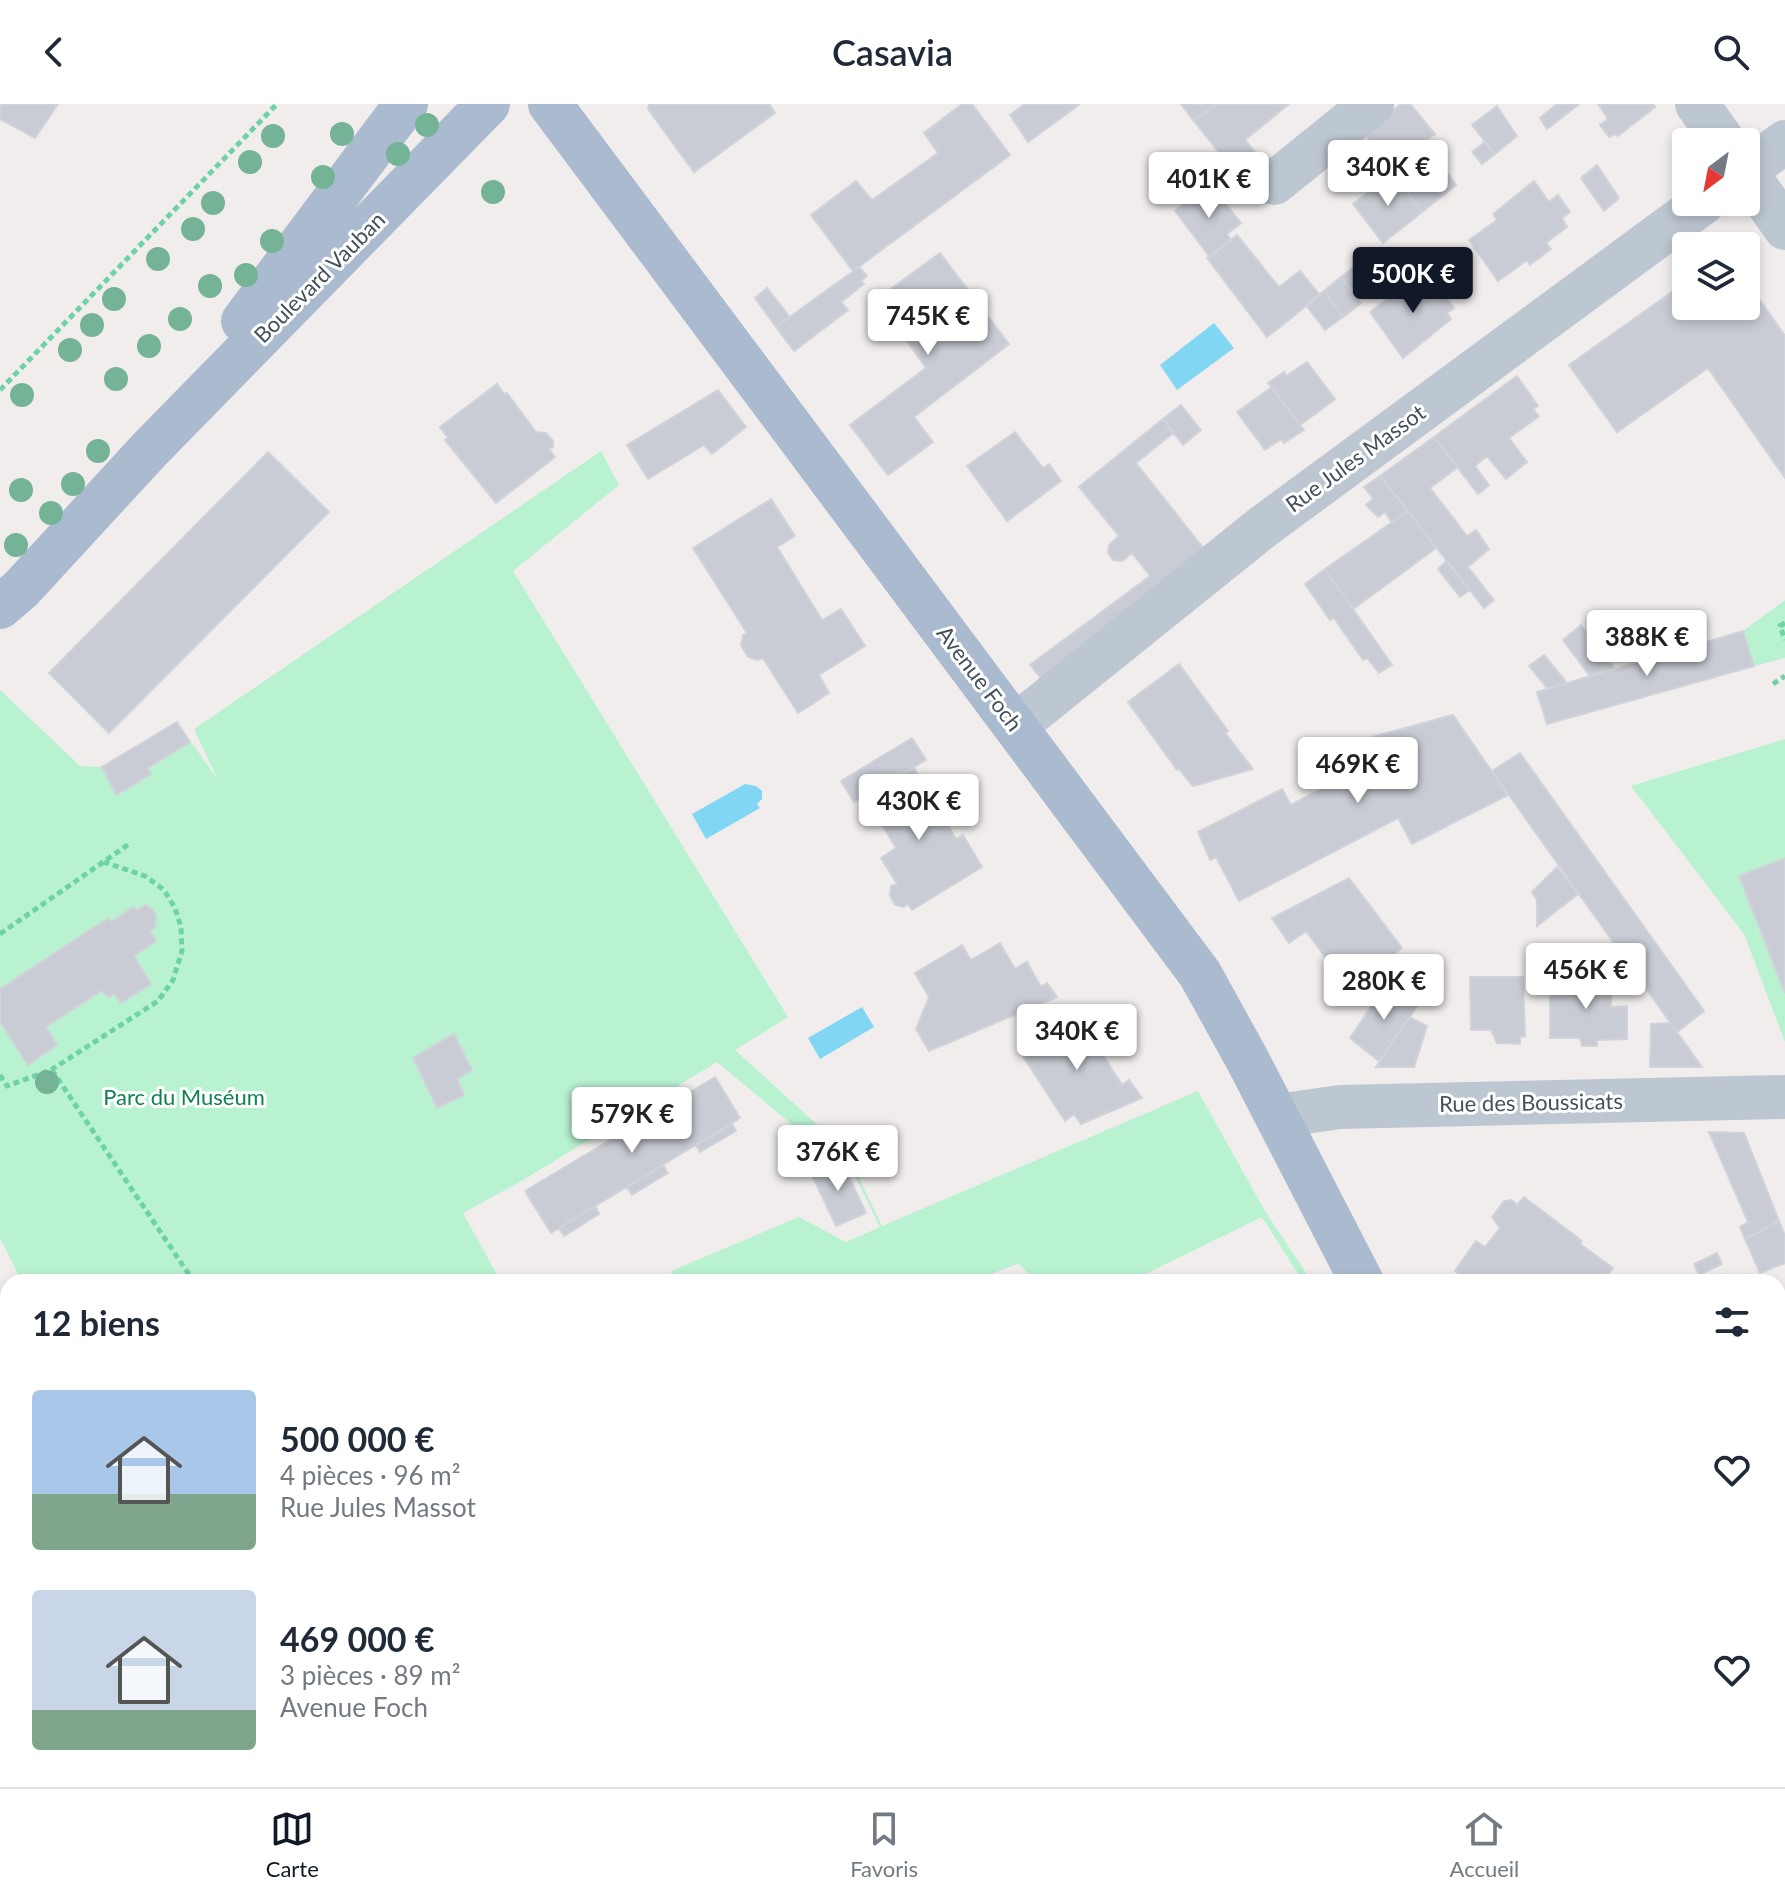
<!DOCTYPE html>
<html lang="fr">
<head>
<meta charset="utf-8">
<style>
  body { margin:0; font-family:Lato,sans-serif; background:#f2f2f3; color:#1f2937; height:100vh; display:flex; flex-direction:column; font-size:30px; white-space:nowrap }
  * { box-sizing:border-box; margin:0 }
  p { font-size:26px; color:#747a83 }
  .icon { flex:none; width:44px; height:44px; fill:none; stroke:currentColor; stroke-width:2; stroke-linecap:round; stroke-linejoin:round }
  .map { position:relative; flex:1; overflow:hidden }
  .sheet { position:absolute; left:0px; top:1170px; width:1786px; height:514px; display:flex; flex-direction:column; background:#fff; border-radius:24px 24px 0 0; box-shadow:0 4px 12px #0003 }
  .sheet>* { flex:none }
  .needle { width:52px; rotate:212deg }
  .buttons { position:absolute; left:1672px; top:24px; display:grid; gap:16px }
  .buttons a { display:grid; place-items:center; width:88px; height:88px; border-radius:8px; background:#fff; box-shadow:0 4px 12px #0003; font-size:40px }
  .price { position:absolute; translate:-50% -68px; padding:0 18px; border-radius:8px; background:#fff; color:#222; font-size:26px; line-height:52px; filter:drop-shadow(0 2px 4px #0008) }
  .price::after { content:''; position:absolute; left:50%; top:48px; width:24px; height:18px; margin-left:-12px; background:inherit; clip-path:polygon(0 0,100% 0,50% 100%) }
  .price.current { background:#111827; color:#fff }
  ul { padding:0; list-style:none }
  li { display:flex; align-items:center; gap:24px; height:200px; padding:0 32px }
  li span { display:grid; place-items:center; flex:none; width:224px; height:160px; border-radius:8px; color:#555 }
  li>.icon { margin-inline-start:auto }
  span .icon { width:96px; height:96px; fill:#fffc; stroke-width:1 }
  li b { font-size:34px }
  h2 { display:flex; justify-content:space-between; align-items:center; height:96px; padding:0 32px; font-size:34px }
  header { display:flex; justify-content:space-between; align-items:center; height:104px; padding:0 32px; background:#fff; font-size:36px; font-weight:600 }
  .tabs { display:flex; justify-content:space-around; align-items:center; height:112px; border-top:2px solid #e0e1e3; background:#fff; font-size:22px; color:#747a83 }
  .tabs a { display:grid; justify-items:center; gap:4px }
  .tabs .current { color:#111827 }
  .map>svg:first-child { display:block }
</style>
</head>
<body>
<header><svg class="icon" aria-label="back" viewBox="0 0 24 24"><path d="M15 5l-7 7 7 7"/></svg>Casavia<svg class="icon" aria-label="search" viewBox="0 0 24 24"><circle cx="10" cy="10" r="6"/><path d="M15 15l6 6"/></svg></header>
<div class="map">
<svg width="1785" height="1683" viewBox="0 0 1785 1683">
  <rect width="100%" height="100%" fill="#f1eded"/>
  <path fill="#b8f2d1" d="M601,347l18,34 -106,86 275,446 -53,33 111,101 36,75 316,-135 68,122 46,69h-17l7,-2 -40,-63 -133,65h-95l-15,-19 -48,19h-298l-2,-11 128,-54 47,25 34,-15 -36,-74 -24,-5 -103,-86 -199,121 -55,30 38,69h-479l-22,-44v-548l80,76 22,1 75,-45 41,58 -24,-51z
    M1785,496v58l-31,8 -11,-35z
    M1785,635v303l-41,-108 -113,-148z"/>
  <path fill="#81d6f3" d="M1214,219l20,25 -57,42 -17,-25z
    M745,680l11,2 6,5v8l-5,5 3,4 -54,31 -14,-25z
    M862,903l12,20 -54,32 -12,-21z"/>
  <path fill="#c9ccd4" stroke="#d1d3da" stroke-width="2" d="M0,0h58l-23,34 -35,-19z
    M649,0h120l6,9 -81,59 -46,-63z
    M962,0h10l38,51 -157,116 -42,-56 45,-34 16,19 66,-47 -14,-20z
    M1025,0h55l-52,38 -18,-27z
    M1181,0h35l-22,17z
    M1216,0h73l-44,36 18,22 -22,18 -47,-59z
    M1401,0h9l25,30 -10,7 31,44 -34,27 -58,-79z
    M1557,0h22l-32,25 -7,-11z
    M1598,0h55l2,3 -37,29 -2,-2 -7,3 -9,-12 8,-6z
    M1497,2l20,30 -22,18 -23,-29z
    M1485,38l10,12 -13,10 -10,-12z
    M1597,61l22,33 -15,13 -23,-33z
    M1394,69l28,39 -39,31 -30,-39z
    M1534,77l15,21 9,-7 12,17 -8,6 5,9 -21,16 5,6 -21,16 -3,-5 -29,21 -29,-41 28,-20 -4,-6z
    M1210,80l31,39 -14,11 4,6 -21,17 -35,-46z
    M1237,131l42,52 21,-16 20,24 -53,42 -60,-79z
    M940,149l69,91 -95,73 19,25 -45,33 -38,-50 76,-57 -49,-69z
    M1371,149l9,10 -30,26 -9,-12z
    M859,163l8,9 -6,5 3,3 -23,18 7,8 -54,41 -18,-24z
    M1419,171l13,17 7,-4 15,20 -7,5 4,6 -48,39 -33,-46z
    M1341,173l20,26 -18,14 -19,-26z
    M1746,176l39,56v142l-77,-110 -91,64 -48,-67 117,-83v24h60z
    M767,184l23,29 -14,10 -21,-29z
    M1324,187l19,26 -18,13 -19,-25z
    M1307,258l28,37 -35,26 -32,-42 16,-11 2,4z
    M1517,272l21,30 -5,3 6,7 -30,22 18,24 -21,17 -19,-23 -12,10 14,19 -11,9 -44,-57z
    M497,280l7,10 3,-1 29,39 10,1 7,8v6l-4,2 6,8 -59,46 -51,-63 3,-2 -8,-11z
    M1272,283l32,43 -20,13 -3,-4 -16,11 -28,-38z
    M718,286l28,37 -34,27 -8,-9 -56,34 -21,-34z
    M1181,301l20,25 -18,15 -20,-26z
    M1163,315l10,14 -37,30 79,100 -166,125 -19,-23 120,-89 -18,-23 -10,8 -9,-1 -5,-7 1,-8 10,-9 -40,-49z
    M1015,328l28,36 6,-4 12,17 -54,40 -40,-55z
    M1434,333l24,30 -28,21 37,48 9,-6 13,19 -21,18 26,33 -10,8 -104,-132z
    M268,348l61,60 -220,221 -60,-60z
    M1380,372l28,35 -16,12 -7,-11 -7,5 -12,-12 7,-6 -9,-12z
    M771,395l24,37 -18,11 45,73 19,-11 24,37 -46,29 10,18 -31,20 -35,-55 -5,2 -10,-3 -7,-12 2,-10 4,-2 -54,-85z
    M1408,407l28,37 -83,61 -28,-40z
    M1446,457l24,29 -10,7 -22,-28z
    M1325,465l67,96 -13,8 -12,-15 -4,2 -29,-42 -4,2 -25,-36z
    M1581,521l27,34 6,9 -24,8 -27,-36z
    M1743,527l11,35 -207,58 -10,-32z
    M1544,551l23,28 -19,6 -19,-23z
    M1179,560l49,67 -3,2 28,36 -60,17 -14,-17 -2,1 -49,-68z
    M1453,611l55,80 -96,49 -14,-26 -159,83 -23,-44 -6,3 -12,-28 84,-43 9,16 78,-41 -11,-23z
    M177,618l13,20 -42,26 3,6 -35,21 -14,-28z
    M912,634l14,22 -72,42 -13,-21z
    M1520,649l184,258 -27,21 -185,-261z
    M914,664l42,71 7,-4 19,32 -70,43 -4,-6 -4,3 -9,-2 -5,-10 1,-9 6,-2 -16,-26 15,-10 -31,-51z
    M1785,754v135l-46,-117z
    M1557,763l21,27 -41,32v-26l-5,-8z
    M1349,774l53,70 -54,40 -42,-57 -17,12 -17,-25z
    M145,801l8,5 3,6 -1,11 -5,5 6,9 -22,15 17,28 -30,19 -7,-9 -5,3 -8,-6 -55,36 11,18 -29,20 -28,-43v-33l108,-71 3,4 22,-15 4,3z
    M1000,839l15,26 12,-7 14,25 6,-4 10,14 -128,54 -13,-22 13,-32 -14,-24 47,-28 9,15z
    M1470,873h53l2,59 -5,1v7l-23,-1 -6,-13h-20z
    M1611,874v29l16,-1v33l-30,1v6h-15l-2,-8h-30v-59z
    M1387,879l31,22 -39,56 -29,-23z
    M1065,908l8,13 8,-5 41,65 7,-5 13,18 -61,26 -7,-10 -9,7 -42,-65 17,-12 -8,-13z
    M1409,913l18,9 -13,41h-38z
    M1670,919l7,9 25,35h-52l1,-43z
    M454,930l18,36 -15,9 7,16 -27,13 -24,-50z
    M715,973l25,41 -189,115 -26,-42z
    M732,1020l4,7 -36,21 -4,-7z
    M1709,1028l35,1 35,88 -34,18 -5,-12 8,-5z
    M841,1056l25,53 -30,13 -25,-53z
    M663,1061l5,8 -36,22 -5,-8z
    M1524,1093l58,44 -2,3 33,24 -11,14h-132l-15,-11 21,-30 9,6 15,-19 -8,-11 12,-16 8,-1 5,5z
    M595,1102l4,8 -35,22 -5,-8z
    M1779,1117l6,15v27l-25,10 -15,-34z
    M1717,1149l5,11 -23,11 -5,-11z
    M0,1291l8,3v115l-8,2z
    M3,1490l5,13v56l-8,3v-71z
    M132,1676h35l3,7h-35z
    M167,1676h162l-19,7h-140z
    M526,1676h25l4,7h-25z
    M662,1676h54l2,7h-54z
    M830,1676h55l-19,7h-34z
    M1427,1676h64l2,7h-64z"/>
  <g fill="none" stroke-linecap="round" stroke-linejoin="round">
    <path stroke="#6dd3a5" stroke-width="5" stroke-dasharray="6 4" stroke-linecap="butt" d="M0,286l277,-286
      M1785,519l-5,3 5,14
      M1773,580l12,-8
      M0,830l129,-90
      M52,966l142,212
      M0,971l7,11 44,-16 107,-69 15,-21 9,-29 -1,-24 -6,-19 -11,-18 -19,-14 -41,-14"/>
    <path stroke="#bdc7d1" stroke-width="44" d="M1697,0l27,38
      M1746,66l39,-28
      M1746,68l39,56
      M1274,79l98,-79
      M1015,622l249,-200 440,-324
      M1277,1012l63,-9 445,-10
      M1778,1648l7,-14
      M1761,1683l3,-7"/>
    <path stroke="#abbbcf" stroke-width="44" d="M550,0l650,870 47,85 115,223
      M243,217l163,-217
      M0,503l21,-18 129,-140 338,-345
      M1619,1676l3,7"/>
  </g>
  <g fill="#75b396">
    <circle cx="427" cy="21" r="12"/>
    <circle cx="342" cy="30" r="12"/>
    <circle cx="273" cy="32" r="12"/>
    <circle cx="398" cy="50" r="12"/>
    <circle cx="250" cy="58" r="12"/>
    <circle cx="323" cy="73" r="12"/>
    <circle cx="493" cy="88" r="12"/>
    <circle cx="213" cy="99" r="12"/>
    <circle cx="193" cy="125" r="12"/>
    <circle cx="272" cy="137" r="12"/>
    <circle cx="158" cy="155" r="12"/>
    <circle cx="246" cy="171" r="12"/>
    <circle cx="210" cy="182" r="12"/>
    <circle cx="114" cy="195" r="12"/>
    <circle cx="180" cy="215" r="12"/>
    <circle cx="92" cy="221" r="12"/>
    <circle cx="149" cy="242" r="12"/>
    <circle cx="70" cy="246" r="12"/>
    <circle cx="116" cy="275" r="12"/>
    <circle cx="22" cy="291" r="12"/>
    <circle cx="98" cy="347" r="12"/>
    <circle cx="73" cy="380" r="12"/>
    <circle cx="21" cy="386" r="12"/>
    <circle cx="51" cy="409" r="12"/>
    <circle cx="16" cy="441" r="12"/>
    <circle cx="47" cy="978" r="12"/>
  </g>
  <g text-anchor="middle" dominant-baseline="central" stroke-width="6" stroke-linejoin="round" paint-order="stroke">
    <g font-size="22" fill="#44505c" stroke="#fff">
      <text transform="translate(319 173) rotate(-45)">Boulevard Vauban</text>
      <text transform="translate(1355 354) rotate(-36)">Rue Jules Massot</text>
      <text transform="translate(980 574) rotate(53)">Avenue Foch</text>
      <text transform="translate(1531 998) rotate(-1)">Rue des Boussicats</text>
    </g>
    <g font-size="22" fill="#0f834f" stroke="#fff">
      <text x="184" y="992">Parc du Muséum</text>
    </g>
  </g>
</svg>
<div class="buttons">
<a><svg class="needle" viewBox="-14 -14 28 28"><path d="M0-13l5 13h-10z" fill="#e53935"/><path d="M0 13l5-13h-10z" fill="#747a83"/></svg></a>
<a><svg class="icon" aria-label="layers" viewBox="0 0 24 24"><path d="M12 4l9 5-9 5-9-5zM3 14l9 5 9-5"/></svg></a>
</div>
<b class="price" style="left:1388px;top:104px">340K €</b>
<b class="price" style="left:1209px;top:116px">401K €</b>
<b class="price current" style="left:1413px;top:211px">500K €</b>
<b class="price" style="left:928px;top:253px">745K €</b>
<b class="price" style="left:1647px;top:574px">388K €</b>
<b class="price" style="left:1358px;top:701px">469K €</b>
<b class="price" style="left:919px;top:738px">430K €</b>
<b class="price" style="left:1586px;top:907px">456K €</b>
<b class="price" style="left:1384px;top:918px">280K €</b>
<b class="price" style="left:1077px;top:968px">340K €</b>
<b class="price" style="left:632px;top:1051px">579K €</b>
<b class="price" style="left:838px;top:1089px">376K €</b>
<section class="sheet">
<h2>12 biens<svg class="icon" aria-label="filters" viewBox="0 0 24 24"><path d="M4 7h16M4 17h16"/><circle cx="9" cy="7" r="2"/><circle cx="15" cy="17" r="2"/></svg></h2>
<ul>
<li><span style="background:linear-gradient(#a9c7e8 65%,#7fa58c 0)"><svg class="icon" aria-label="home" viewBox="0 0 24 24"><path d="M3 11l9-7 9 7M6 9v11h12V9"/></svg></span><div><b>500 000 €</b><p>4 pièces · 96 m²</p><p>Rue Jules Massot</p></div><svg class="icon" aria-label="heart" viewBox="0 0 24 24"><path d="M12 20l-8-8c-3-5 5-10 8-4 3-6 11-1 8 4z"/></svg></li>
<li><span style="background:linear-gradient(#c9d6e8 75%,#7fa58c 0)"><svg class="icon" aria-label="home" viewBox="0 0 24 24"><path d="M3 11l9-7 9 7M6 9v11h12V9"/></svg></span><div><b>469 000 €</b><p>3 pièces · 89 m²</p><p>Avenue Foch</p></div><svg class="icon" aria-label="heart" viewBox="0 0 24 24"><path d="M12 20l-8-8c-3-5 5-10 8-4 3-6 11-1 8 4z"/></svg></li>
</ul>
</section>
</div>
<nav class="tabs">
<a class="current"><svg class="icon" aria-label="map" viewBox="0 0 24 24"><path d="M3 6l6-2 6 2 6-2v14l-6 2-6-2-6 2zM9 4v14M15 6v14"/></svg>Carte</a>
<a><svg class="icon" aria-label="saved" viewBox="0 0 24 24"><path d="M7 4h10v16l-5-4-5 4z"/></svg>Favoris</a>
<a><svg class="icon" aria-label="home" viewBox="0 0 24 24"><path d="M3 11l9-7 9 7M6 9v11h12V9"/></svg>Accueil</a>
</nav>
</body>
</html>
